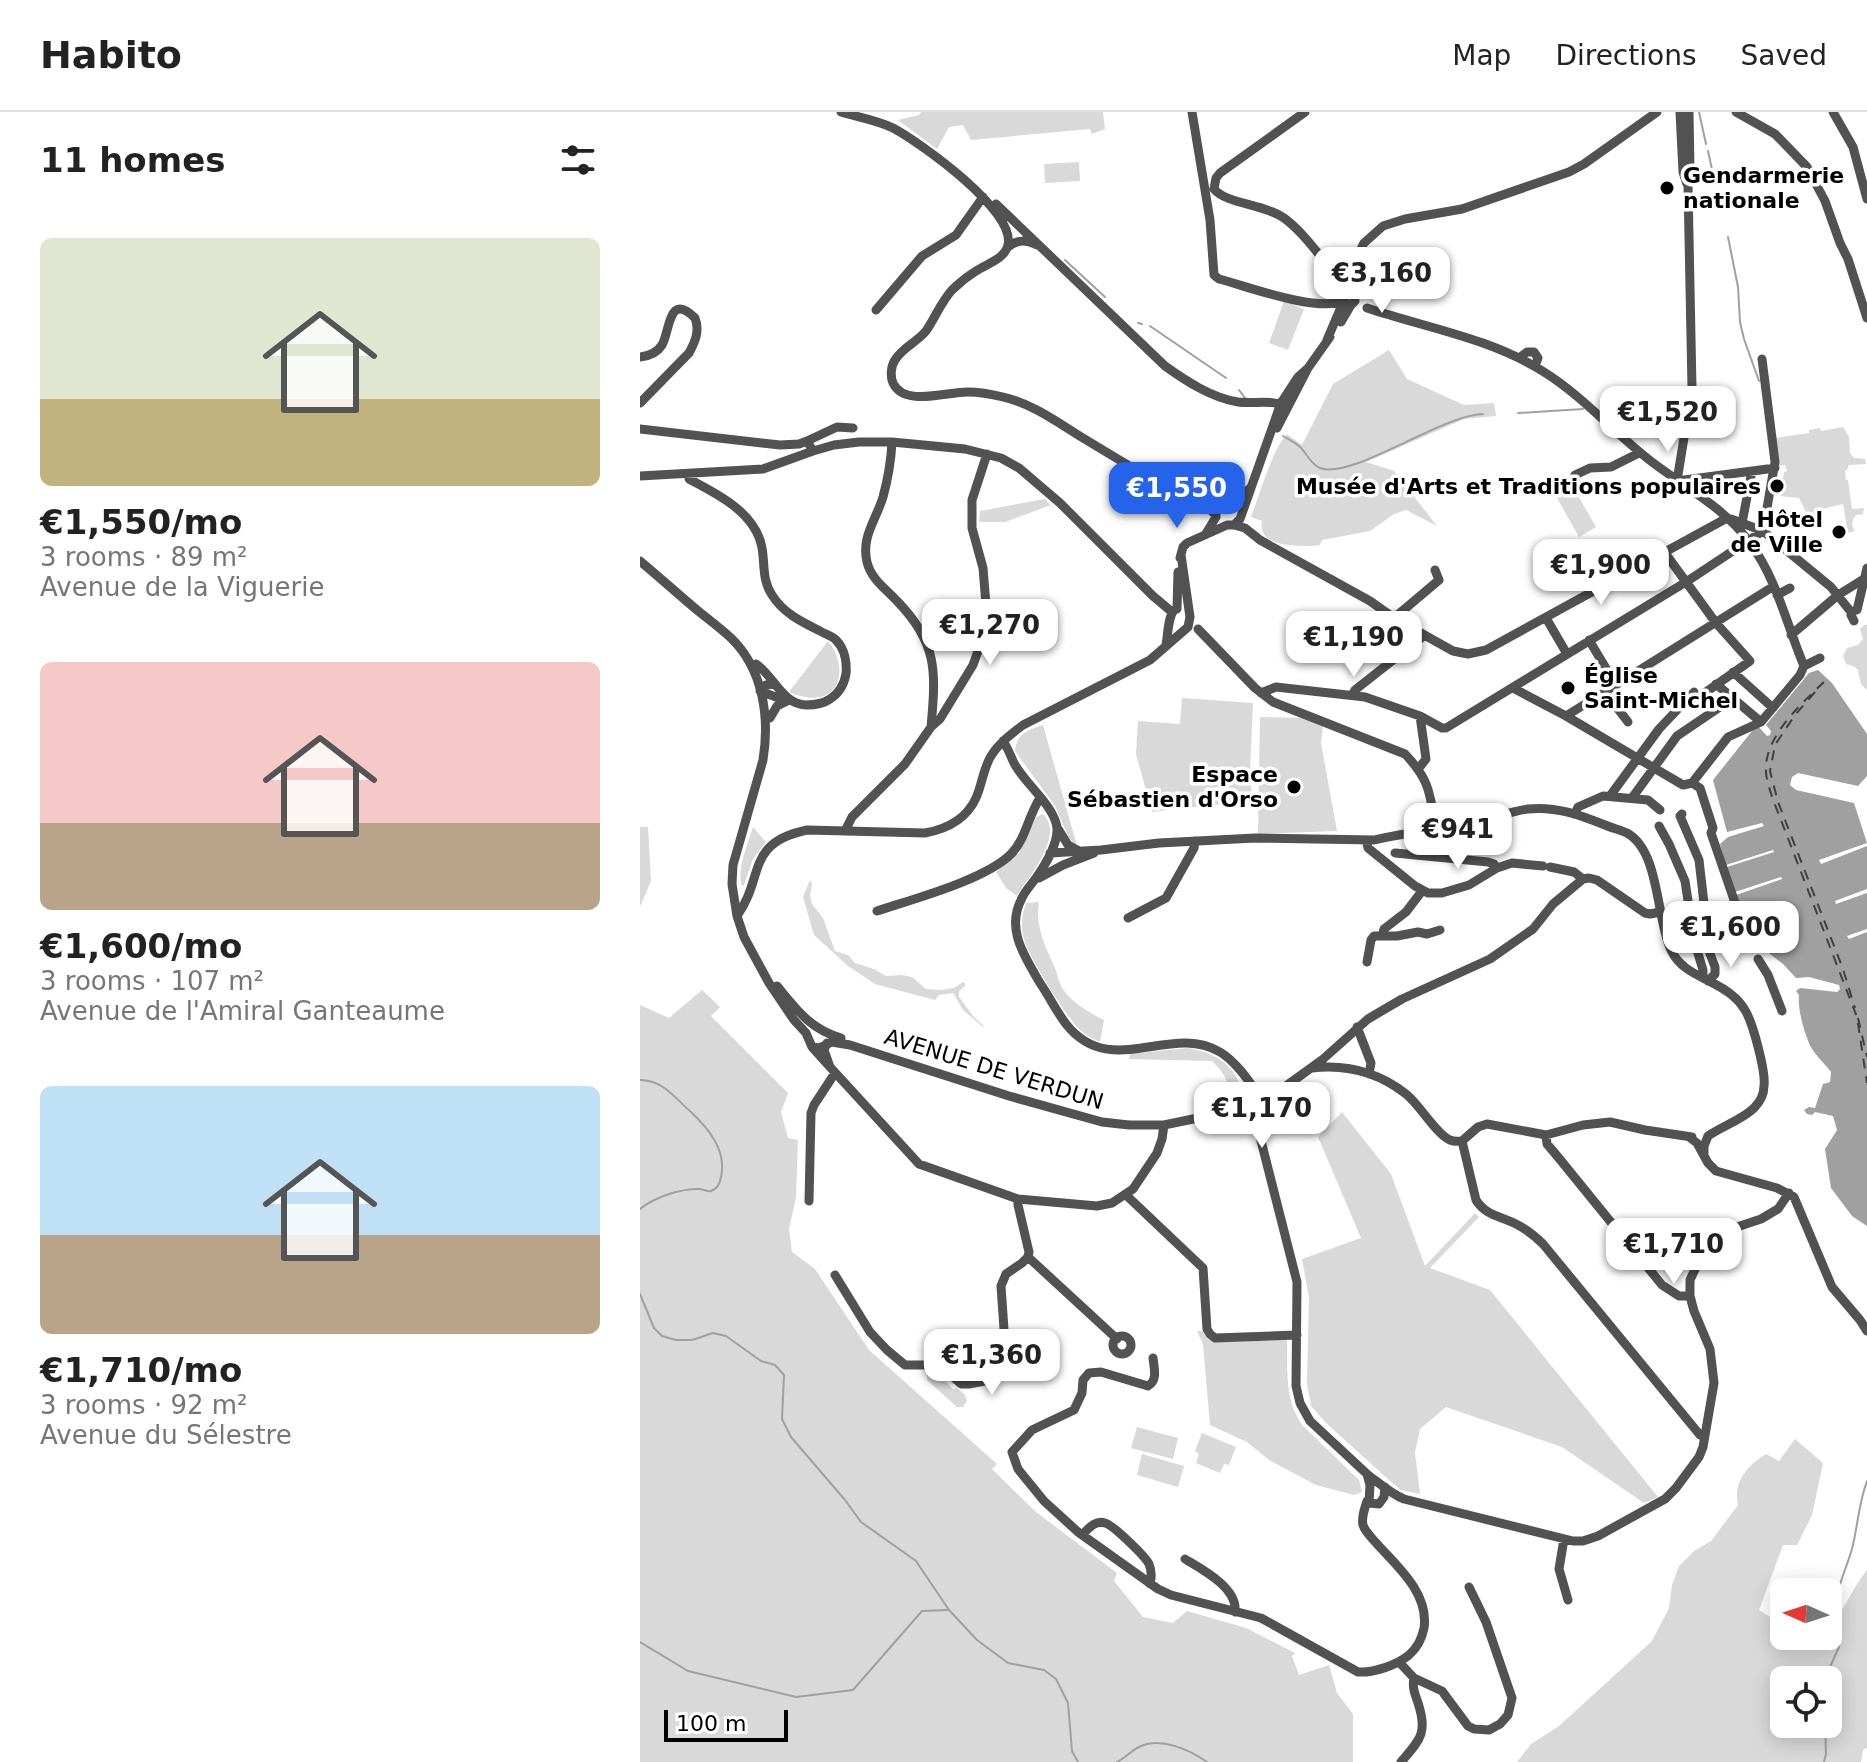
<!DOCTYPE html>
<html lang="en">
<head>
<meta charset="utf-8">
<style>
  body { margin:0; font-family:"DejaVu Sans",sans-serif; background:#f6f6f6; color:#222; height:100vh; display:flex; flex-direction:column; font-size:30px; white-space:nowrap }
  * { box-sizing:border-box; margin:0 }
  p { font-size:26px; color:#767676 }
  .icon { flex:none; width:44px; height:44px; fill:none; stroke:currentColor; stroke-width:2; stroke-linecap:round; stroke-linejoin:round }
  .map { position:relative; flex:1; overflow:hidden }
  .panel { display:flex; flex-direction:column; background:#fff; width:640px }
  .panel>* { flex:none }
  .needle { width:52px; rotate:273deg }
  .buttons { position:absolute; left:1130px; top:1466px; display:grid; gap:16px }
  .buttons a { display:grid; place-items:center; width:72px; height:72px; border-radius:12px; background:#fff; box-shadow:0 4px 20px #0003; font-size:40px }
  .scale { position:absolute; left:24px; bottom:20px; width:124px; box-sizing:border-box; padding-left:8px; border:4px solid #000; border-top:0; font-size:22px; line-height:28px; white-space:nowrap; color:#000; -webkit-text-stroke:6px #fff; paint-order:stroke }
  .price { position:absolute; translate:-50% -68px; padding:0 18px; border-radius:16px; background:#fff; color:#222; font-size:26px; line-height:52px; filter:drop-shadow(0 2px 4px #0008) }
  .price::after { content:''; position:absolute; left:50%; top:48px; width:24px; height:18px; margin-left:-12px; background:inherit; clip-path:polygon(0 0,100% 0,50% 100%) }
  .price.active { background:#2563eb; color:#fff }
  ul { padding:0; list-style:none }
  li { display:grid; align-content:center; gap:16px; height:424px; padding:0 40px }
  li span { display:grid; place-items:center; height:248px; border-radius:12px; color:#555 }
  li>.icon { margin-inline-start:auto }
  span .icon { width:144px; height:144px; fill:#fffc; stroke-width:1 }
  li b { font-size:34px }
  h2 { display:flex; justify-content:space-between; align-items:center; height:96px; padding:0 40px; font-size:34px }
  header { display:flex; align-items:center; gap:48px; box-sizing:border-box; height:112px; padding:0 40px; background:#fff; border-bottom:2px solid #e0e0e0 }
  header strong { font-size:38px }
  nav { display:flex; gap:44px; margin-inline-start:auto; font-size:28px }
  main { display:flex; flex:1; min-height:0 }
  .map>svg:first-child { display:block }
</style>
</head>
<body>
<header>
<strong>Habito</strong>
<nav><a>Map</a><a>Directions</a><a>Saved</a></nav>
</header>
<main>
<section class="panel">
<h2>11 homes<svg class="icon" aria-label="filters" viewBox="0 0 24 24"><path d="M4 7h16M4 17h16"/><circle cx="9" cy="7" r="2"/><circle cx="15" cy="17" r="2"/></svg></h2>
<ul>
<li><span style="background:linear-gradient(#dfe7d0 65%,#c2b280 0)"><svg class="icon" aria-label="home" viewBox="0 0 24 24"><path d="M3 11l9-7 9 7M6 9v11h12V9"/></svg></span><div><b>€1,550/mo</b><p>3 rooms · 89 m²</p><p>Avenue de la Viguerie</p></div></li>
<li><span style="background:linear-gradient(#f6c9c9 65%,#b9a48a 0)"><svg class="icon" aria-label="home" viewBox="0 0 24 24"><path d="M3 11l9-7 9 7M6 9v11h12V9"/></svg></span><div><b>€1,600/mo</b><p>3 rooms · 107 m²</p><p>Avenue de l'Amiral Ganteaume</p></div></li>
<li><span style="background:linear-gradient(#bfe0f5 60%,#b9a48a 0)"><svg class="icon" aria-label="home" viewBox="0 0 24 24"><path d="M3 11l9-7 9 7M6 9v11h12V9"/></svg></span><div><b>€1,710/mo</b><p>3 rooms · 92 m²</p><p>Avenue du Sélestre</p></div></li>
</ul>
</section>
<div class="map">
<svg width="1227" height="1650" viewBox="0 0 1227 1650">
  <rect width="100%" height="100%" fill="#fff"/>
  <path fill="#d9d9d9" fill-rule="evenodd" d="M281,0h182l2,17 -13,5 -2,-5 -119,11 -8,-15 -14,2 -12,22 -39,-29 21,-5z
    M439,50l1,19 -35,2 -1,-19z
    M644,189l20,8 -16,41 -19,-7z
    M749,238l18,29 57,26 30,-2 2,13 -32,3 -98,43 28,9 43,55 -31,-16 -12,4 -24,17 -48,9 -2,5c-18,2 -63,4 -58,-24l-11,-4c9,-23 20,-65 36,-83l15,11 31,-61z
    M1203,315l6,10 1,16 4,5 11,1 1,5 -17,1 -2,5 -2,1 1,9h2l4,29 12,-1 -1,6 -7,1c-5,6 -5,10 -1,16l-7,2 -5,-29 -17,4 -18,8 -9,-18 -19,-2 4,-24 3,-1 -2,-6 -6,1 -4,-28 34,-5v-3l11,-2 1,3z
    M933,375l23,40 -17,10 -23,-41z
    M405,387l6,6 -46,17h-26l1,-11z
    M1224,513h3v65l-6,-6 -3,-14 -3,-3 -9,-3 -3,-8 4,-8 11,-3 5,-6 -3,-10z
    M188,529c12,13 18,42 0,53 -12,7 -27,3 -39,-2z
    M542,586l71,5 -3,67 2,31 -67,7 -7,2 -1,-1 -25,3 -16,-58 2,-33 42,3z
    M620,605l48,1 15,7 -2,18 16,88 -79,3z
    M403,613l34,121 -8,-8 -14,-32 -40,-55c2,-18 13,-21 28,-26z
    M403,702c22,21 -14,62 -26,82l-11,-8 -10,-16 23,-19 17,-36z
    M0,715h8l3,54 -11,26z
    M113,715l13,15 -13,17 -9,26 -2,1c-6,-16 6,-42 11,-59z
    M170,768l2,4 -2,11 2,9 11,14 12,33 13,4 7,8 19,6 12,7 15,-1 11,2 14,12 15,1 13,-2 9,-6 2,1v3l-6,5v6l14,19 12,11 -3,-1 -19,-16 -10,-17 -14,2 -4,5 -60,-16 -27,-18 -34,-31 -11,-38z
    M399,790c-4,25 6,43 16,66 3,8 4,16 9,23 10,13 26,22 40,29l-4,22c-7,-3 -15,-7 -21,-13 -11,-10 -52,-75 -55,-90 -4,-13 -2,-24 2,-36z
    M62,878l18,17 -9,9 77,77 -7,19 7,26 10,2 -2,57 -7,32 3,23 23,17 54,81 128,114 -5,5 44,43 81,61 -3,8 29,36 30,6 14,-12 59,17 49,25 -3,3 7,19 30,-10 8,28 16,21v48h-713v-757l29,13z
    M548,936c22,4 43,13 51,35 -2,15 -11,21 -25,26 20,-17 16,-31 -2,-48l-83,-2 1,-5z
    M702,1000l49,62 34,92 50,-53 4,4 -49,51 60,22 168,207 -14,6 -82,-56 -116,-40 -26,22 -5,23 5,42 -19,-4 -11,-9 -64,-58 -15,-17 -4,-22 2,-87 -7,-38 59,-21 -43,-101z
    M557,1219h6l4,6 10,5 70,-2c1,31 -3,58 15,85l57,55 3,12 -8,3 -38,-10 -47,-25 -22,-18 -37,-17 -7,-81z
    M294,1257l12,9v4l7,7 4,-1 8,7 2,6 -4,6h-6l-30,-27v-7z
    M497,1315l41,11 -5,21 -42,-11z
    M562,1321l34,14 -7,18 -5,-1 -4,9 -24,-10 3,-9 -4,-3z
    M1155,1327l28,24 -11,52 -15,30h-14l-24,65 25,16v10h5l2,7 22,2 8,-9h7v-7c16,-17 24,-41 39,-59v178l-4,2 -2,12h-344l14,-18 28,-18 93,-85 17,-33 3,-23 7,-19 15,-15 17,-10 27,-36c-5,-23 9,-39 28,-51l13,7zM1188,1568v44h-44v-44z
    M502,1342l42,12 -6,21 -41,-12z"/>
  <path fill="#a0a0a0" d="M1178,558l14,13 35,51v42l-9,10 -60,-13 -6,4 -2,8 6,5 58,13 13,40 -48,17 2,4 46,-18v43l-32,12 1,3 31,-11v36l-20,7 2,3 18,-7v294l-15,-10 -21,-28 -6,-39 12,-19 -4,-14 -18,-4 -3,3 -5,-1 -3,-4 5,-3 6,1 8,-24 7,-2 1,-10c-5,-7 -12,-13 -17,-20 -8,-11 -17,-43 -15,-57l-3,-4 4,-3 37,4 3,-3 -1,-4 -30,-8 -13,1 -13,-14 -13,-10 -26,-37 46,-12 -1,-2 -46,12 -7,-20 46,-16 -1,-2 -46,15 -8,-25 47,-15 -1,-2 -47,15 -6,-21 8,-7 36,-11 -2,-3 -35,9 -14,-52 39,-49 6,-5 9,10 3,-1 1,-4 -5,-6 43,-52z"/>
  <g fill="none" stroke-linecap="round" stroke-linejoin="round">
    <path stroke="#a0a0a0" stroke-width="2" d="M1059,0l7,32
      M1068,39l5,23
      M1088,125l10,50 2,35 4,17 15,42
      M425,148l40,37
      M498,211l4,1
      M510,214l76,52
      M599,278l6,8
      M878,301l65,-4
      M643,324c5,3 11,6 16,10 8,7 11,18 21,22 32,12 121,-53 163,-54
      M0,968c23,0 35,18 51,32 18,17 36,39 30,65 -1,6 -3,12 -10,14 -5,1 -8,-2 -12,-2 -20,0 -44,8 -59,20
      M0,1182l14,34 8,8 14,4h16l21,-7 13,3 35,25 14,4 9,10 -2,44 9,18 54,63 16,22 55,39 33,49 28,30 31,23 36,7 12,9 12,24 4,48 6,11
      M1195,1501c1,-27 12,-44 18,-68 5,-22 6,-43 14,-64
      M0,1530l48,29 108,26 57,-7 69,-79 25,-1
      M1184,1568l15,-33 1,-17
      M477,1650c8,-4 14,-11 22,-15 21,-11 51,3 68,15
      M1184,1650l2,-8 -1,-30"/>
    <path stroke="#414141" stroke-width="2" stroke-dasharray="10 8" stroke-linecap="butt" d="M1184,570c-23,22 -60,55 -58,89 0,9 4,18 6,26l85,220 10,66
      M1175,580l-20,23 -20,30 -5,26 8,31 65,167 12,39
      M1218,906l9,39"/>
    <path stroke="#525252" stroke-width="9" d="M201,0c16,5 36,8 52,16 28,15 123,83 115,117 -3,14 -22,19 -32,26 -8,5 -17,12 -24,19 -11,12 -17,28 -26,41 -9,11 -24,17 -31,29 -4,6 -5,16 -2,23 11,24 53,9 74,9 12,0 24,2 36,5 30,7 54,25 80,41 28,17 56,34 84,50 16,9 36,14 48,26
      M552,0l18,108 4,55 5,4c31,8 95,33 126,22
      M665,0l-85,61 -4,5 -2,11c12,15 50,15 70,29 22,16 41,46 60,67l9,4
      M1040,0l3,60 4,12
      M1096,0l39,22 32,33 18,34 15,42 8,16 19,59
      M1193,0l20,35 14,52
      M356,92l169,162c21,15 47,32 73,36 16,2 35,-3 49,5
      M368,135c10,-8 18,-7 29,-2
      M727,196c60,20 123,30 177,64 40,25 71,62 108,90 33,25 74,47 98,81 27,36 37,83 54,123
      M236,198l46,-54 34,-21 27,-38
      M701,210l10,-17 4,-4 -1,-5
      M687,228l26,-61 5,-24 6,-12 19,-17 22,-7 57,-10 107,-37 15,-8 73,-52
      M0,245c9,-1 17,-4 22,-12 8,-13 6,-54 33,-27 5,13 0,24 -6,35l-49,50
      M879,246l8,-6h7l4,6 -3,8
      M637,316l31,-60 22,-31
      M0,317l140,16 19,-1 8,-3 6,10
      M167,329l30,-14 16,1
      M252,330c-1,19 -4,37 -9,55 -7,23 -22,40 -16,65 4,17 19,27 30,39 41,42 39,71 34,126
      M49,362v5c29,15 67,34 73,69 3,17 0,32 10,47 11,18 30,27 48,36 5,3 12,5 16,9 9,9 11,23 10,34 -2,11 -8,20 -16,25 -7,5 -15,6 -24,6 -24,-1 -32,-29 -50,-41
      M935,363l15,-7 21,-1 28,-14
      M0,364l123,-7 50,-18 21,-6 25,-3h33l73,7 36,9 18,10 41,35 93,93 19,16
      M1037,369l15,-93 -4,-202 2,-17 -1,-57
      M1037,369l98,-13
      M1091,407l32,12 68,56 20,25
      M1102,411l10,-52
      M594,413l11,3 15,12 110,61 24,17 59,33 15,3 18,-4 241,-132
      M565,423l11,-18v-7l3,-6 7,-4h14l9,-11
      M1025,441l51,70 34,38 -51,36
      M540,446l3,-11 4,-4 40,-18h7l6,-6 41,-116 17,-26 10,-9
      M0,449c19,16 38,33 57,49 11,9 23,18 34,28 32,31 39,79 32,122l-30,105 -1,19 5,32 7,21 25,46 25,37 12,13 6,14 7,1 13,-6 18,3 159,51 93,26 27,3h35l58,-12 25,-1 7,2 6,-2 4,-9 -2,-7 -5,-3c-10,-15 -22,-32 -37,-41 -50,-30 -109,29 -154,-28 -10,-13 -17,-28 -26,-41 -15,-26 -35,-54 -18,-85 3,-7 9,-13 14,-20 9,-13 22,-33 21,-50 -2,-22 -33,-45 -43,-65 -4,-8 -6,-15 -11,-22
      M1137,483l13,-7
      M537,497l1,-37
      M754,506l45,-38 -4,-10
      M906,506l21,36
      M1214,509l-3,-6 2,-4 4,-1 10,-42
      M558,517l57,59 18,14 132,52c25,26 25,40 31,75
      M1151,523l47,-40 29,-18
      M949,528l27,45
      M526,533c2,-11 2,-28 8,-35
      M1093,560l40,36
      M135,572l-9,1 -6,6 26,10
      M1076,572l45,38
      M873,576l53,28 117,69 9,-2
      M965,580l23,30
      M621,581l15,-6 89,10 55,19 22,12h4l240,-146 77,-51 12,-69 -13,-103
      M712,583l3,-5 66,-52 3,-3
      M926,604l208,-130
      M130,606l7,-12 10,-5
      M779,656l7,-9 -6,-43
      M1052,671l8,5 13,40 -2,5 31,90 -34,15
      M1052,671l36,-46 33,-15 39,-47 4,-9 16,-8
      M970,684l49,-67 35,-37
      M992,686l45,-62 56,-38
      M935,702l3,-7 25,-11 45,4 12,10
      M1042,702l-2,2 19,44 9,78 -2,5 9,24v7l-7,7
      M1019,714l10,18 16,37 9,59 9,30v8
      M417,715l11,18 9,5
      M205,719l7,-14 53,-53 26,-37 9,-8 33,-54 10,-28 3,-32 -3,-37 -11,-40v-28l15,-46
      M726,728l2,8 47,38 13,7h14l27,-8 28,-17
      M410,741l51,-3 58,-7 96,-5 119,2c29,-7 59,-10 89,-15 23,-3 43,-13 65,-16 28,-3 52,6 77,16 7,3 16,5 22,8 33,18 29,86 44,117 12,26 42,28 62,46 5,4 9,9 12,14 8,13 21,62 19,76 0,8 -4,16 -10,22 -12,12 -32,18 -46,28l-4,10v7
      M755,741l93,9 6,2 3,4 15,-5 31,3
      M910,755l24,5 9,7
      M399,766l24,-13 31,-12
      M237,799c36,-12 108,-31 134,-57 15,-15 17,-38 29,-56
      M97,804c28,-39 8,-73 70,-86l118,3c22,-4 41,-13 51,-35 6,-13 7,-29 15,-42 8,-13 20,-22 32,-31l127,-65 38,-33 2,-10 -9,-62
      M488,806l38,-20 28,-50 1,-7
      M742,824l2,-7 22,-17 16,-21
      M1118,847l10,16 14,36
      M727,850l4,-22 3,-4h23l21,-4 9,2 13,-4
      M137,874c20,24 33,43 64,52
      M717,915l14,36 -2,11
      M172,935l18,20 -6,-17 3,-7
      M190,955l89,97 99,35 79,7 15,-3 21,-14 24,-36 5,-14 2,-14
      M672,956c35,-4 66,4 94,26 14,11 30,40 44,46 5,2 6,1 12,1
      M639,979l43,-31 46,-41 34,-20 88,-40 43,-30 20,-25 30,-25 6,-1 8,2 48,33 5,1 10,-2
      M620,982l19,-3 -15,15
      M607,1000l-4,-5 1,-10 6,-4h7
      M611,1002l8,19 3,-24
      M619,1021l38,149 -1,104 4,17 10,18 57,53
      M906,1023l1,9 11,13 104,128 17,11h11
      M1049,1025l8,6 11,20 8,8 61,17 17,9 38,90 28,33 7,11
      M822,1029l14,59c10,16 25,16 40,24 10,5 19,12 27,20l157,191 5,1
      M822,1029l16,-14 9,-3 59,11 37,-10 27,-3 35,8 47,7
      M486,1083l77,73 4,61 3,5 5,4 82,-3
      M169,1089l2,-88 3,-8 21,-32
      M388,1145l89,82
      M195,1163l35,57 17,18 18,15h32l5,2 19,17h8l26,-5 10,-10 1,-11 -5,-72 5,-12 16,-11 6,-6 1,-5 -11,-47v-6
      M473 1233a9 9 0 1 1 18 0a9 9 0 1 1-18 0Z
      M513,1246c1,10 5,22 -5,28l-47,-14 -12,1 -6,7 -1,13 -8,17 -42,20 -20,22 6,17 26,32 34,31 80,57 13,6 90,23 97,54c16,1 39,-7 51,-17 9,-8 13,-16 15,-27 5,-34 -25,-60 -46,-83 -5,-6 -13,-13 -15,-20 -2,-8 2,-17 4,-24
      M745,1375l-1,10 -5,7 -10,-1 1,-18 -3,-11c12,9 24,20 37,25l169,42h10l15,-5 67,-37 11,-11 23,-31 4,-10 11,-64 -4,-34 -16,-38 -4,-15v-16l7,-15 14,-19 23,-18 27,-9 17,-10 11,-16
      M443,1422c6,-6 12,-14 22,-11 8,2 40,33 44,41 3,7 3,12 1,20
      M924,1427l-5,30 9,31
      M545,1447c18,11 53,29 50,53
      M759,1550l15,16 28,13 26,35 6,3 15,1 11,-6 8,-9 4,-17 -26,-76 -17,-35
      M761,1650c19,-22 27,-29 17,-59 -3,-9 -6,-15 -4,-25"/>
  </g>
  <g fill="#000" stroke="#fff" stroke-width="3">
    <circle cx="1027" cy="76" r="8"/>
    <circle cx="1137" cy="374" r="8"/>
    <circle cx="1199" cy="420" r="8"/>
    <circle cx="928" cy="576" r="8"/>
    <circle cx="654" cy="675" r="8"/>
  </g>
  <g text-anchor="middle" dominant-baseline="central" stroke-width="7" stroke-linejoin="round" paint-order="stroke">
    <g font-size="22" font-weight="bold" fill="#000" stroke="#fff" text-anchor="end">
      <text x="1043" y="63" text-anchor="start">Gendarmerie<tspan x="1043" dy="25">nationale</tspan></text>
      <text x="1121" y="374">Musée d'Arts et Traditions populaires</text>
      <text x="1183" y="407">Hôtel<tspan x="1183" dy="25">de Ville</tspan></text>
      <text x="944" y="563" text-anchor="start">Église<tspan x="944" dy="25">Saint-Michel</tspan></text>
      <text x="638" y="662">Espace<tspan x="638" dy="25">Sébastien d'Orso</tspan></text>
    </g>
    <g font-size="22" fill="#000" stroke="#fff">
      <text transform="translate(354 957) rotate(17)">AVENUE DE VERDUN</text>
    </g>
  </g>
</svg>
<div class="buttons">
<a><svg class="needle" viewBox="-14 -14 28 28"><path d="M0-13l5 13h-10z" fill="#e53935"/><path d="M0 13l5-13h-10z" fill="#767676"/></svg></a>
<a><svg class="icon" aria-label="locate" viewBox="0 0 24 24"><circle cx="12" cy="12" r="6"/><path d="M12 2v4M12 18v4M2 12h4M18 12h4"/></svg></a>
</div>
<div class="scale">100 m</div>
<b class="price" style="left:742px;top:203px">€3,160</b>
<b class="price" style="left:1028px;top:342px">€1,520</b>
<b class="price active" style="left:537px;top:418px">€1,550</b>
<b class="price" style="left:961px;top:495px">€1,900</b>
<b class="price" style="left:350px;top:555px">€1,270</b>
<b class="price" style="left:714px;top:567px">€1,190</b>
<b class="price" style="left:818px;top:759px">€941</b>
<b class="price" style="left:1091px;top:857px">€1,600</b>
<b class="price" style="left:622px;top:1038px">€1,170</b>
<b class="price" style="left:1034px;top:1174px">€1,710</b>
<b class="price" style="left:352px;top:1285px">€1,360</b>
</div>
</main>
</body>
</html>
